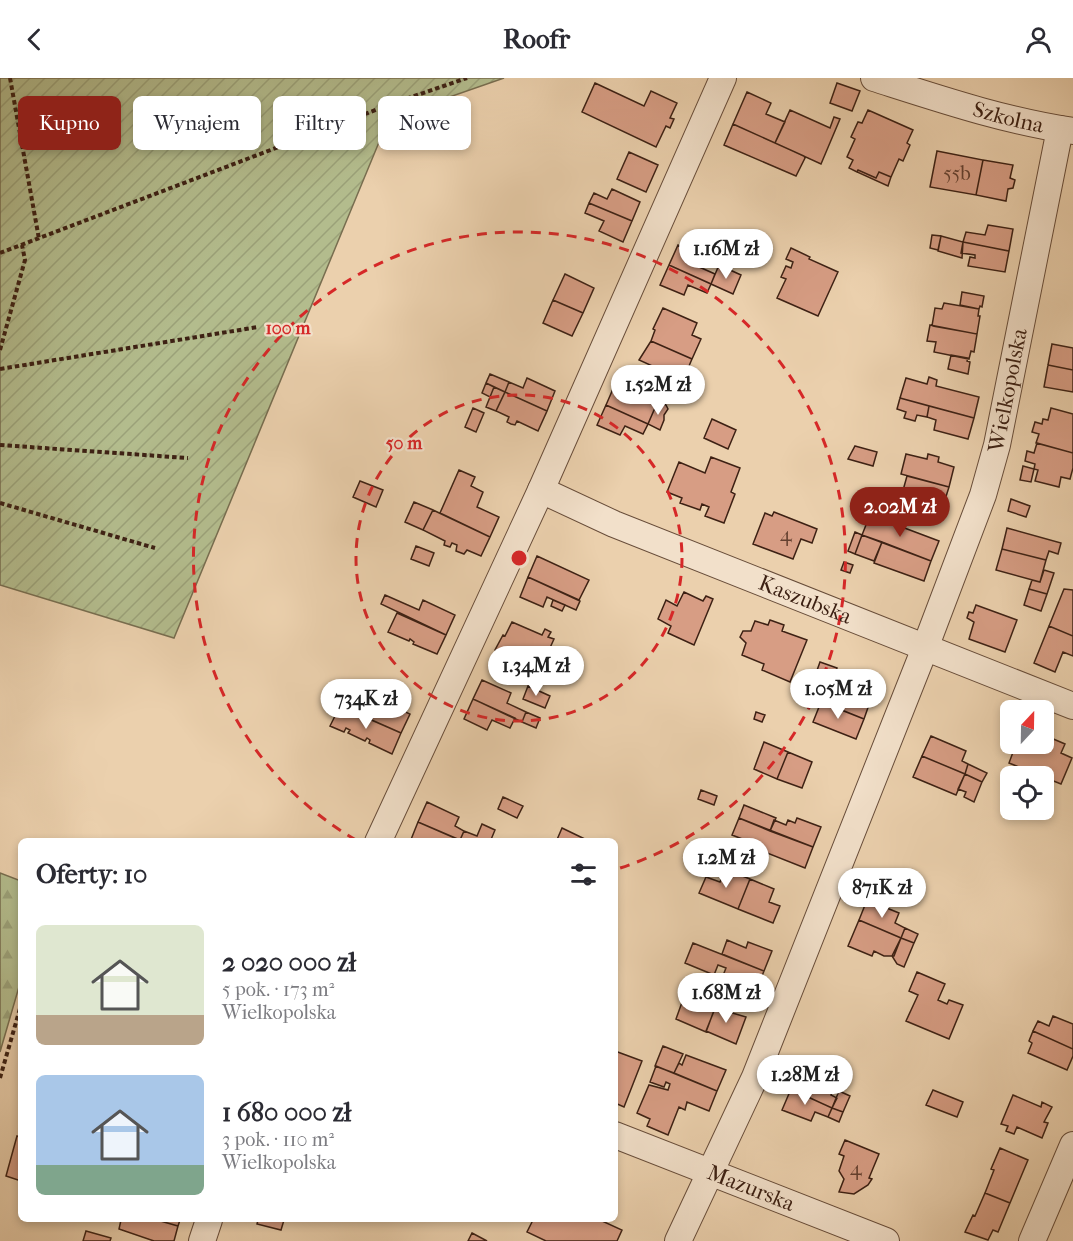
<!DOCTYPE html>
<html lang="pl">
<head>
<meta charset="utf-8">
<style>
  body { margin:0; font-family:"IM FELL French Canon",serif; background:#f7f7f7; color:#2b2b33; height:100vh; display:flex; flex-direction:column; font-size:22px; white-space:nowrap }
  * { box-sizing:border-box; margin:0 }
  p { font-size:20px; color:#7c7c81 }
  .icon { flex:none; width:33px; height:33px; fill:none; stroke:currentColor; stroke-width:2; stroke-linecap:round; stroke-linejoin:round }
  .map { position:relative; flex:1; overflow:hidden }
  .sheet { position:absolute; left:18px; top:760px; width:600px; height:384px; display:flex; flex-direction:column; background:#fff; border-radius:9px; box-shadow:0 3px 9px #0003 }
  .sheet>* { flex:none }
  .hud { position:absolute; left:18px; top:18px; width:600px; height:54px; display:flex; gap:12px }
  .needle { width:39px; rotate:22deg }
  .tools { position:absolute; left:1000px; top:622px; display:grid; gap:12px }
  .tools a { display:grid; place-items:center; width:54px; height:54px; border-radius:9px; background:#fff; box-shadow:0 3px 9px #0003; font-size:30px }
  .price { position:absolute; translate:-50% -51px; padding:0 14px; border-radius:21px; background:#fff; color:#222; font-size:20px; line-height:39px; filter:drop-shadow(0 2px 3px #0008) }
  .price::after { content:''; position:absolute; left:50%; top:36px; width:18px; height:14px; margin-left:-9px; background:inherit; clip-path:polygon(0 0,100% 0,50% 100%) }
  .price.current { background:#8f2418; color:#fff }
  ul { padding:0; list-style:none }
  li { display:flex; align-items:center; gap:18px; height:150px; padding:0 18px }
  li span { display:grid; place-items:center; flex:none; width:168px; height:120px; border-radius:9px; color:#555 }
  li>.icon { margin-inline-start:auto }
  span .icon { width:72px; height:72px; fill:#fffc; stroke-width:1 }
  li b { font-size:26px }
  h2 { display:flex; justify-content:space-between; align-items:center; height:72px; padding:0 18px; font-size:26px }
  .chip { padding:0 21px; border-radius:9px; background:#fff; box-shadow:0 3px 9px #0003; font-size:21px; line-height:54px }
  .chip.current { background:#8f2418; color:#fff }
  header { display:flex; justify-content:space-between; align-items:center; height:78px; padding:0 18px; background:#fff; font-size:27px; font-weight:800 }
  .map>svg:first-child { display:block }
</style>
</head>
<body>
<header><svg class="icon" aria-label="back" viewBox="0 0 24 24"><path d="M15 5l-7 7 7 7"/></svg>Roofr<svg class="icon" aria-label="person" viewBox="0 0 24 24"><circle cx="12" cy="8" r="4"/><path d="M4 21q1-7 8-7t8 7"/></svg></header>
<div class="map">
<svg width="1073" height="1163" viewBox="0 0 1073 1163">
  <defs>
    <pattern id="forest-firs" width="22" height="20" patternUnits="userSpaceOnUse" patternTransform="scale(1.5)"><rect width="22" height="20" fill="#b3bc8d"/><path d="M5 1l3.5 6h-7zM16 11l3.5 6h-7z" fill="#9ba179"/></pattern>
    <pattern id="garden-furrows" width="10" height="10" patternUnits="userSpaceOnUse" patternTransform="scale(1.5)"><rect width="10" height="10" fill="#b3bc8d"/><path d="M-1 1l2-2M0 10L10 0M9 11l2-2" fill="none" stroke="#9ba179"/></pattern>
  </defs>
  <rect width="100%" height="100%" fill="#ebd0ad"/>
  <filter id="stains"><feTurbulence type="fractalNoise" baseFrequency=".00333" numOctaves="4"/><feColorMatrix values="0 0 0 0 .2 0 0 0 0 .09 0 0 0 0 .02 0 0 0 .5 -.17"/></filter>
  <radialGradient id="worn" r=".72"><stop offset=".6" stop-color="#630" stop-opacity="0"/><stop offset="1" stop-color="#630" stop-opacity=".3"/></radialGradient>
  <path fill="url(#forest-firs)" stroke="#786e50" stroke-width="1.5" d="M0,795l21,8v99l-21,72z"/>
  <path fill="url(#garden-furrows)" stroke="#786e50" stroke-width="1.5" d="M0,0h504l-115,40 -215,520 -174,-53z"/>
  <path fill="#d79d84" stroke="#3d2114" stroke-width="1.5" d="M595,5l49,23 7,-15 26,12 -7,15 4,1 -4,9 -4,-2 -10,21 -74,-35z
    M837,5l23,8 -8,20 -22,-8z
    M747,14l24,11 -5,11 19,8 -10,21 -42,-19z
    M790,32l40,18 4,-11 6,2 -19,45 -46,-21z
    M868,32l45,20 -6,13 3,2 -7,16 -4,-2 -8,18 -12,-5 -3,6 -18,-8 -1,2 -8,-4 4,-8 -6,-3 8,-18 -4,-2 7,-15 4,1z
    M733,46l71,32 1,2 -9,18 -72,-31z
    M937,73l46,9 -7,35 -46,-8z
    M629,74l29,13 -12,27 -29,-13z
    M983,82l30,5 -3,13 5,2 -2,8 -5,1 -2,12 -30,-6z
    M858,92l18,8 3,-6 12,5 -3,9 -31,-14z
    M612,111l28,13 -8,19 -43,-18 5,-10 13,6z
    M589,125l43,18 -9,21 -24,-11 5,-10 -19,-8z
    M988,147l25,4 -4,22 -46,-9 3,-10 19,3z
    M932,157l9,1 -3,14 -8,-2z
    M941,158l22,6 -1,16 -24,-7z
    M963,164l46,9 -4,21 -37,-6 2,-9 5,1v-3l-14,-2z
    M678,167l23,11 -4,10 18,8 -4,10 -42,-19z
    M791,170l19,9 -1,2 29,13 -20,44 -41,-18 9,-19 -5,-2 5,-11 5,2 2,-6 -7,-3z
    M669,187l42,19 -4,9 -19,-8 -4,10 -24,-10z
    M719,187l22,10 -8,19 -22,-10z
    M565,196l29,14 -11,25 -30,-13z
    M962,214l22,4 -2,11 -2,-1 -1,3 -19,-4z
    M553,222l30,13 -11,23 -29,-13z
    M944,225l35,6 -1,7h2l-3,18 -45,-8 3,-18 7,1z
    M663,230l34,15 -5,12 9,4 -9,20 -41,-18 4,-11 -2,-1z
    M930,247l47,9 -3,18 -3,-1 -2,8 -35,-7 2,-10 -9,-1z
    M651,263l41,18 -9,21 -44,-20z
    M1052,266l21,4v22l-25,-5z
    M951,277l17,3 -1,3 3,1 -2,12 -20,-5z
    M1048,287l25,5v22l-29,-5z
    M490,296l19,8 -4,10 -19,-9z
    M929,299l8,3 -1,6 43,11 -5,21 -74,-20 6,-20 21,6z
    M527,300l28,13 -8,20 -42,-19 4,-10 14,6z
    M616,304l42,19 -10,23 -42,-19z
    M486,305l8,4 -4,10 -8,-4z
    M494,309l11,5 -9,19 -10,-4z
    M505,314l42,19 -9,20 -21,-10 -2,4 -4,-1 -4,-2 2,-5 -13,-6z
    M900,320l29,8 -2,11 -10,-2 -2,6 -11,-3 2,-6 -9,-3z
    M658,323l8,4 2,4 -4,6v5l-4,10 -12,-6z
    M606,327l42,19 -5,10 -18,-8 -5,9 -23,-10z
    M929,328l45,12 -6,21 -34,-9 2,-10 -9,-3z
    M473,330l11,5 -8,19 -11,-5z
    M1051,330l22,6v39l-37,-10 3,-9 -7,-2 3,-10 7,2 1,-5 5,1z
    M712,341l24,11 -8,19 -24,-11z
    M1037,365l36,10v15l-3,11 -9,-2 -2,10 -24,-6 3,-11 -4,-1 1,-5 -10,-3 2,-10 7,2z
    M855,368l22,6 -4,14 -25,-7z
    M906,376l21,5 1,-5 11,3 -1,5 16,5 -5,20 -48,-13z
    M711,379l29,11 -9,24 4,2 -11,29 -19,-7 4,-9 -7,-3 -2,6 -20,-7 2,-5 -15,-6 12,-30 26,11z
    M1023,388l11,3 -3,13 -11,-2z
    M459,392l16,7 -4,9 12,6 -6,15 22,10 -9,20 -50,-24z
    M907,398l42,11 -6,19 -16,-4 -2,5 -10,-2 1,-6 -14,-5z
    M360,403l23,9 -7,17 -23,-10z
    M1011,421l19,7 -4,11 -18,-6z
    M874,423l16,6 -4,11 -16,-5z
    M414,424l19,8 -10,20 -18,-8z
    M433,432l57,27 -9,19 -14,-6 -3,4 -8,-3 1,-6 -5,-2 -2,4 -6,-2 1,-4 -22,-11z
    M774,434l43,17 -5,14 -11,-4 -8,20 -40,-15 12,-31 7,3z
    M870,437l69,26 -8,20 -69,-26z
    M1007,450l54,15 -3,11 -9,-3 -3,9 -44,-11z
    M855,454l7,3 -7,19 -7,-3z
    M862,457l20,7 -8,19 -19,-7z
    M882,464l49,19 -7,20 -50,-18z
    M416,468l18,7 -5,13 -18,-7z
    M1002,471l44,11 -6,22 -44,-12z
    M537,478l52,24 -10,20 -51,-23z
    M844,484l9,3 -3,8 -9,-3z
    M1044,492l10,3 -7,21 -18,-5 3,-9 8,2z
    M528,499l52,24 -4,9 -29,-13 -4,10 -23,-10z
    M1029,511l18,5 -6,17 -17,-6z
    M1064,511l9,1v46l-24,-10z
    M684,514l19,9 3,-5 7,3 -19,46 -26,-12 3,-7 -13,-7 8,-19 11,6z
    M385,517l34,15 4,-10 32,15 -9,20 -65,-31z
    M553,522l12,5 -3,6 -11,-5z
    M976,527l41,15 -12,32 -36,-13 5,-17 -7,-4 2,-6 4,1z
    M397,535l49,22 -9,19 -24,-10 1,-2 -4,-3 -1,2 -21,-9z
    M770,542l14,5 -2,6 25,9 -17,42 -28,-12 2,-6 -22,-9 4,-12 -6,-6 3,-6h8l4,-10 13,4z
    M512,544l30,13 3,-6 6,3 -3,5 6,2 -10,22 -11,-5 -4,10 -34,-16 8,-15 2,1z
    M1049,548l24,10v20l-10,-4 -8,20 -21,-9z
    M820,584l17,6 -4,13 -18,-5z
    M482,602l29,13 -4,10 19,9 -4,10 -49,-23z
    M828,604l43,17 -7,20 -57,-23 4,-10 13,6z
    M528,608l22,10 -5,12 -22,-9z
    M341,616l23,11 -4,10 -24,-10z
    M473,621l42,19 -5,10 -18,-8 -5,10 -23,-11z
    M382,623l28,13 -9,19 -41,-18 4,-10 14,6z
    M821,624l43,17 -8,20 -43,-17z
    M340,628l61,27 -9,21 -23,-11 1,-3 -3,-2 -2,3 -17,-8 2,-3 -4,-2 -2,4 -14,-6z
    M526,634l14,6 -4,10 -14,-6z
    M756,634l9,3 -3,7 -8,-3z
    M1044,657l21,9 -4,9 11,5 -11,26 -52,-21 7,-19h28z
    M931,658l35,15 -4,10 6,3 -3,10 -43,-18z
    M764,664l24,10 -11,27 -23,-10z
    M788,674l24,10 -10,26 -25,-9z
    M922,678l43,18 -9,21 -43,-18z
    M968,686l19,9 -5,9 -17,-8z
    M965,696l17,8 -8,20 -10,-5 2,-5 -8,-3z
    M701,712l16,6 -3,9 -16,-6z
    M503,719l20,9 -6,12 -19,-9z
    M427,724l32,15 -4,9 9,5 -4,9 -42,-18z
    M744,727l32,13 -6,13 -31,-13z
    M739,740l74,29 -8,21 -43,-17 1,-4 -31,-12z
    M797,740l24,9 -8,20 -43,-16 4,-11 12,5 2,-5 7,3z
    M418,744l46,20h-54z
    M482,746l13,6 -5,12 -30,-2 4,-9 13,5z
    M562,750l29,14h-35z
    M725,791l25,10 -12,30 -39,-16 7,-16 14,5z
    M750,801l24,10 -5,13 11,4 -7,17 -35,-14z
    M867,822l32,13 -4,10 10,5 -4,10 -42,-18z
    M859,842l42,18 -7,18h-10l-10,-5 -2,5 -24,-10z
    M905,850l13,6 -4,9 -13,-5z
    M901,860l13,5 -10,24 -7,-3 -5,-8z
    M727,862l19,8 2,-6 24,9 -8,20 -42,-17z
    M693,865l71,28 -8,20 -34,-13 4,-10 -8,-3 -4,10 -29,-12z
    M917,894l28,12 -7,16 9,4 2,-4 14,5 -14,34 -43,-18 12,-26 -9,-4z
    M693,912l9,4 -2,6 16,5 -10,27 -30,-13 9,-25 6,2z
    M722,925l9,3 -2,6 17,5 -10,27 -30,-13 10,-25 4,2z
    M1053,938l20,8v25l-40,-18 5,-10 11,5z
    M1033,953l40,18v7l-6,14 -39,-17 4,-10 -3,-2z
    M663,968l20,8 -9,19 -19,-7z
    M615,973l27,10 -18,46 -9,-4z
    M686,977l40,15 -9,21 -43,-18 5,-10 3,2z
    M656,988l61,25 -8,20 -22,-9 -2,8 -6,-3 -11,28 -21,-9 3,-7 -13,-6 12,-28 19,5 2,-6 -4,-2 -2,5 -14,-5z
    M799,992l37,16 -5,9 6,3 -5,10 -42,-19z
    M791,1011l41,19 -4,9 -13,-5 -4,9 -29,-11z
    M933,1012l30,12 -6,15 -31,-12z
    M839,1013l11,5 -7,16 -11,-4z
    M1013,1017l28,12 1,-5 10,5 -8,15 4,1 -6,15 -25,-11 -3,7 -8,-3 2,-5 -7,-2z
    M832,1030l11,4 -4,10 -11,-5z
    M17,1058l4,1v44l-15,-5z
    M845,1062l34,14 -10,24 3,1 -4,6 -14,9 -15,-2 5,-13 -5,-8 5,-15 -5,-2z
    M1000,1070l28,12 -18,43 -25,-10 9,-23 -3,-1z
    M985,1115l25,10 -12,29 -5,-2 -5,10 -23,-8 8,-17 2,1z
    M121,1142h36l21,6 -4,15h-20l-35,-12z
    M157,1142h23l-2,6z
    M258,1142h26l-3,10 -24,-6z
    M533,1142h67l22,10 -5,11h-71l-19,-9z
    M86,1153l25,7 -1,3h-27z
    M472,1155l15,8h-19z"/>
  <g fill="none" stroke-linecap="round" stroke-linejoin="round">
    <g stroke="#684d3a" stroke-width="28">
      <g id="minor">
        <path id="s1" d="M874,0c66,21 131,43 199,53"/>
        <path id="s2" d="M541,412l73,34 459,182"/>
        <path d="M378,764l163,-352 182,-412"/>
        <path id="s3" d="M615,1057l271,106"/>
        <path d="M202,1163l7,-21"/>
        <path id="s4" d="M678,1163l77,-164 170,-429 58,-153 14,-50 63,-316"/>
        <path d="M1032,1163l41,-96"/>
      </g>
    </g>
    <path stroke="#3d2114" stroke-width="4" stroke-dasharray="4.5 3" stroke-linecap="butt" d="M10,0l29,161
      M0,175l394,-150 73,-25
      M0,272l25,-90 -3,-15
      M0,291l258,-42
      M0,367l188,13
      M0,425l155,45
      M0,1000l21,-73"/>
    <use href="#minor" stroke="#f2e0ca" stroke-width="26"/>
  </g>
  <g fill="none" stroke="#d62828" stroke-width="3" stroke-dasharray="10 8">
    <circle cx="519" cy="480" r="163"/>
    <path d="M356 762A326 326 0 1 1 617 791"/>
  </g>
  <g text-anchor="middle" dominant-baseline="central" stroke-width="4.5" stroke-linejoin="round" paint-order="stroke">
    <g font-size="20" fill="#644030">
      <text x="957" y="95">55b</text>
      <text x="786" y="456">4</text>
      <text x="856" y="1090">4</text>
    </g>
    <g font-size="22" fill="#3d2114" stroke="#f2e0ca">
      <text stroke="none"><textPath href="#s1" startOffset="140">Szkolna</textPath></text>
      <text stroke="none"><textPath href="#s4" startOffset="914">Wielkopolska</textPath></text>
      <text stroke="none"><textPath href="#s2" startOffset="286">Kaszubska</textPath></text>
      <text stroke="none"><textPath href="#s3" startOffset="146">Mazurska</textPath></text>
    </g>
  </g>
  <circle cx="519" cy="480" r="9" fill="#d62828" stroke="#f2e0ca" stroke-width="3"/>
  <g font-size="18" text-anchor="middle" font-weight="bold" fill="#d62828" stroke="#f2e0ca" stroke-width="4.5" stroke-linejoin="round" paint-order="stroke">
    <text x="288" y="256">100 m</text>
    <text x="404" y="371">50 m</text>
  </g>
  <rect width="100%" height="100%" filter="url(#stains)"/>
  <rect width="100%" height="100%" fill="url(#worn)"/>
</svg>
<div class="tools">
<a><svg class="needle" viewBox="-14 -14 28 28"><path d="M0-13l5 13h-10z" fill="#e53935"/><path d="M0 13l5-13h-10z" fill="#7c7c81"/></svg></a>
<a><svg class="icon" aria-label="locate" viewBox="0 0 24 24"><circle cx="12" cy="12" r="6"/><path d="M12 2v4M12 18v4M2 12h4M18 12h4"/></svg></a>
</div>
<b class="price" style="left:726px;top:202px">1.16M zł</b>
<b class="price" style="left:658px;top:338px">1.52M zł</b>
<b class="price current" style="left:900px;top:460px">2.02M zł</b>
<b class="price" style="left:536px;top:619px">1.34M zł</b>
<b class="price" style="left:838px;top:642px">1.05M zł</b>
<b class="price" style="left:366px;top:652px">734K zł</b>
<b class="price" style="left:726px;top:811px">1.2M zł</b>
<b class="price" style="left:882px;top:841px">871K zł</b>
<b class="price" style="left:726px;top:946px">1.68M zł</b>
<b class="price" style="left:805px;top:1028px">1.28M zł</b>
<div class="hud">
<a class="chip current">Kupno</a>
<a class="chip">Wynajem</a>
<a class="chip">Filtry</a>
<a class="chip">Nowe</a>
</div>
<section class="sheet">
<h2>Oferty: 10<svg class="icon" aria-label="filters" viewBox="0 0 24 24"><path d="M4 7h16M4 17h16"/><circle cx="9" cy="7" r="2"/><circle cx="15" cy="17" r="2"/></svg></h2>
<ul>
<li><span style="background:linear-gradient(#dfe7d0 75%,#b9a48a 0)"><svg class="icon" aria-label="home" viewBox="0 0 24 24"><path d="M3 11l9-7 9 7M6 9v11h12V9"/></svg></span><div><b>2 020 000 zł</b><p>5 pok. · 173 m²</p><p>Wielkopolska</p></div></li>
<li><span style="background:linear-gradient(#a9c7e8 75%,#7fa58c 0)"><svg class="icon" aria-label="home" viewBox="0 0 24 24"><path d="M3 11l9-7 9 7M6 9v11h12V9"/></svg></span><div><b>1 680 000 zł</b><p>3 pok. · 110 m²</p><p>Wielkopolska</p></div></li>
</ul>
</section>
</div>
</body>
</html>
